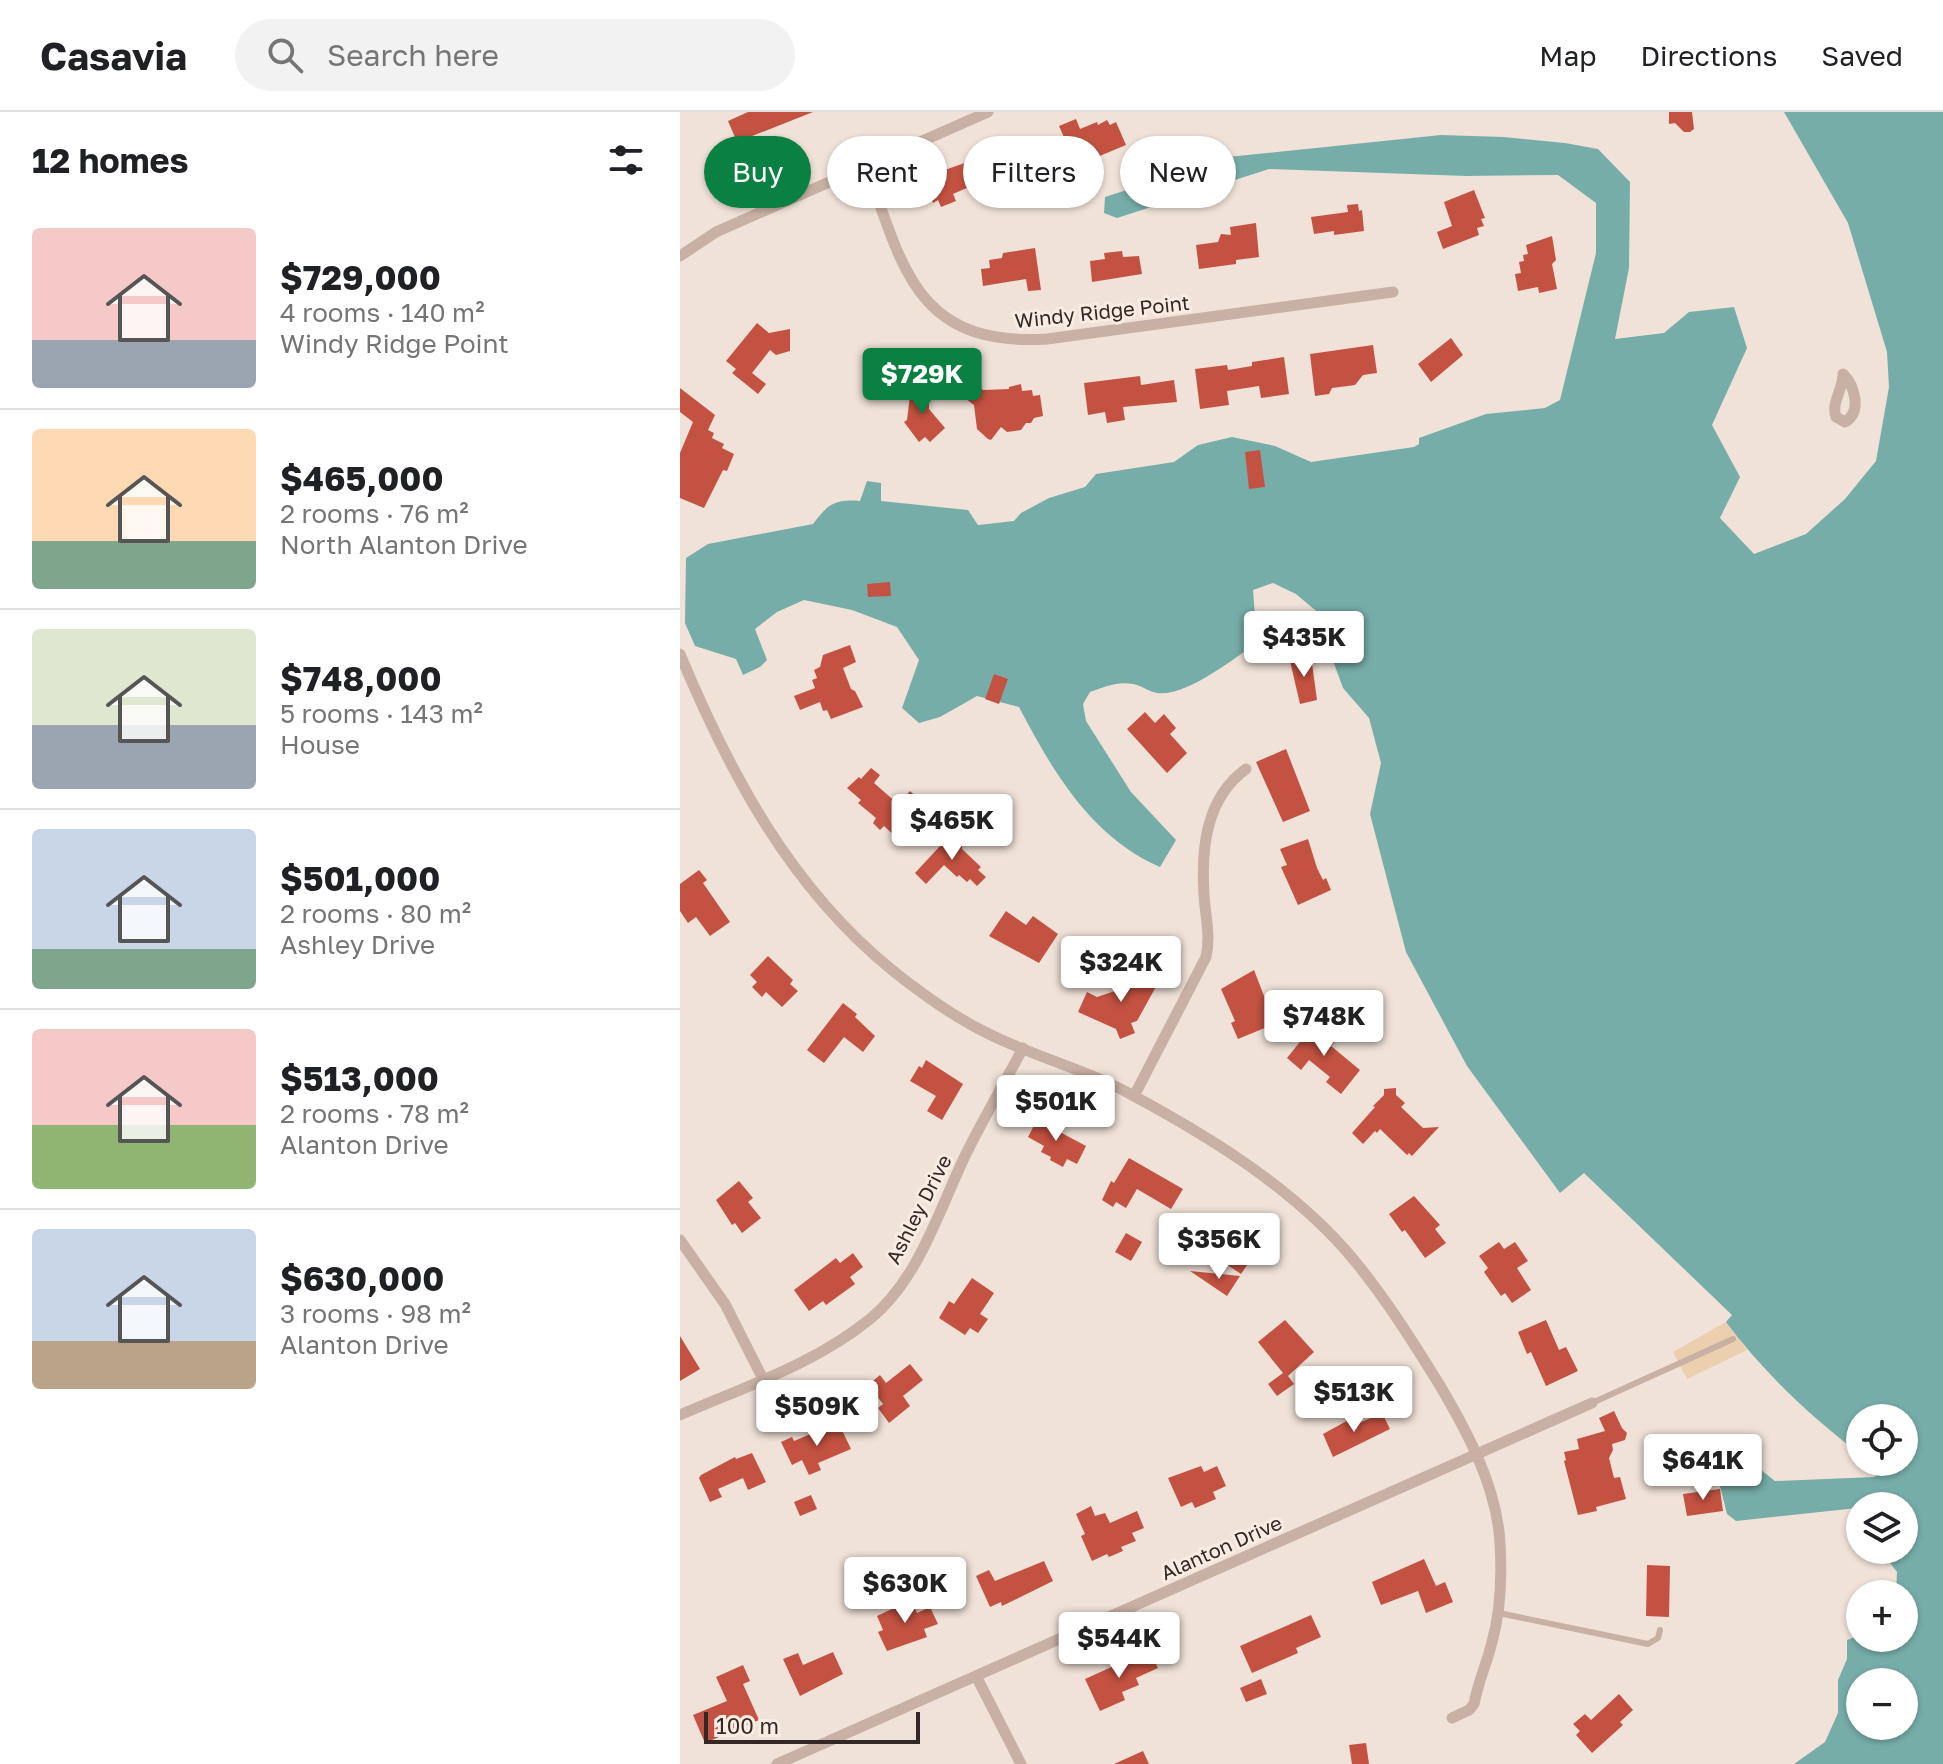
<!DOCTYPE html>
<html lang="en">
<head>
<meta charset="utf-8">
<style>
  body { margin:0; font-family:"Golos Text",sans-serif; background:#f2f2f2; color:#202124; height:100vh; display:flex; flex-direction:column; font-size:30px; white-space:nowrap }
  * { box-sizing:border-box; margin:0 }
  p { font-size:26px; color:#757577 }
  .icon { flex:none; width:44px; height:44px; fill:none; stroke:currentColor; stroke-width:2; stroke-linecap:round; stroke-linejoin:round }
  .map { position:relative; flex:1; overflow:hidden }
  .side { display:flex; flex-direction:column; background:#fff; width:680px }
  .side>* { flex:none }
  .guide { position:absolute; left:24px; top:24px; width:760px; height:72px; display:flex; gap:16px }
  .tools { position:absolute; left:1166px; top:1292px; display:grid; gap:16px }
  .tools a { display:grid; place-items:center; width:72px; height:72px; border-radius:50%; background:#fff; box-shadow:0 2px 6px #0004; font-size:40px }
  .scale { position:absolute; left:24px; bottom:20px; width:216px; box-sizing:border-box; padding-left:8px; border:4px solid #332826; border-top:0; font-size:22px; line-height:28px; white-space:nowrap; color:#332826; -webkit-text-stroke:6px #f8ece3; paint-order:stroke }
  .price { position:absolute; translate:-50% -68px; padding:0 18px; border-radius:8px; background:#fff; color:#222; font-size:26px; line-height:52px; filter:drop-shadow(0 2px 4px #0008) }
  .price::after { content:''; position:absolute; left:50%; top:48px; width:24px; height:18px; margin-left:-12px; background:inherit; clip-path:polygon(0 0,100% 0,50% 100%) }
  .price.active { background:#0b8043; color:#fff }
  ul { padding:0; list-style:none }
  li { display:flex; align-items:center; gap:24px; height:200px; padding:0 32px }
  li+li { border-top:2px solid #e0e0e0 }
  li span { display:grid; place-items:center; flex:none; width:224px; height:160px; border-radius:8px; color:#555 }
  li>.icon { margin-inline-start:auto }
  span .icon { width:96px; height:96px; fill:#fffc; stroke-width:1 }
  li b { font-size:34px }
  h2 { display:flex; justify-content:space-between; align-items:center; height:96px; padding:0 32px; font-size:34px }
  .tag { padding:0 28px; border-radius:36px; background:#fff; box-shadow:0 2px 6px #0004; font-size:28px; line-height:72px }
  .tag.active { background:#0b8043; color:#fff }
  header { display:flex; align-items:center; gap:48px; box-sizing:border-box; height:112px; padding:0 40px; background:#fff; border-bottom:2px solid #e0e0e0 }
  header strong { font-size:38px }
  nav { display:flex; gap:44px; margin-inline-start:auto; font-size:28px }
  .search { width:560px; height:72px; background:#f2f2f2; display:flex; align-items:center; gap:20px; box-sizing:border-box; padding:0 28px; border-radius:44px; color:#757577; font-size:30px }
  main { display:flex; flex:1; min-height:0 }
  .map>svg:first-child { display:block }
</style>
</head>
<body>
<header>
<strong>Casavia</strong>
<div class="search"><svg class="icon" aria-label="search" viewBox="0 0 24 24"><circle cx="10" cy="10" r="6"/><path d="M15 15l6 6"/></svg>Search here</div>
<nav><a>Map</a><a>Directions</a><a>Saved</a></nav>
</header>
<main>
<section class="side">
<h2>12 homes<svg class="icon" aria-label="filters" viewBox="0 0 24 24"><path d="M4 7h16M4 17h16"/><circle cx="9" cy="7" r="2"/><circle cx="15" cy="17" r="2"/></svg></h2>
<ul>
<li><span style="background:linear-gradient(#f6c9c9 70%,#9aa5b1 0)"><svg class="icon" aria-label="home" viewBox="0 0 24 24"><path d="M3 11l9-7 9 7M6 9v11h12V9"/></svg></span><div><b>$729,000</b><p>4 rooms · 140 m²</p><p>Windy Ridge Point</p></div></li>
<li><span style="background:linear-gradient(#ffd9b3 70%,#7fa58c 0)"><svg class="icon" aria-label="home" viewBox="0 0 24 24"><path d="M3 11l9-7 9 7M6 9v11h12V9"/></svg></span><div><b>$465,000</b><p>2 rooms · 76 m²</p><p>North Alanton Drive</p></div></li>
<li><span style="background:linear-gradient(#dfe7d0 60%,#9aa5b1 0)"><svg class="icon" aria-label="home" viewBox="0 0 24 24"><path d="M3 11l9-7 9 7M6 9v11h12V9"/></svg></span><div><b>$748,000</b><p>5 rooms · 143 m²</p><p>House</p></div></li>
<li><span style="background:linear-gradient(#c9d6e8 75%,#7fa58c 0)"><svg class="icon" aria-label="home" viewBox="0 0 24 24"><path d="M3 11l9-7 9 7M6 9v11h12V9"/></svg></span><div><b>$501,000</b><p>2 rooms · 80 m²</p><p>Ashley Drive</p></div></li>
<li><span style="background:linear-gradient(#f6c9c9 60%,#8fb573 0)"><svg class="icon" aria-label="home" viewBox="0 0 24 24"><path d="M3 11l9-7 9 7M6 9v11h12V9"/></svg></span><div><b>$513,000</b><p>2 rooms · 78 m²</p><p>Alanton Drive</p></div></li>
<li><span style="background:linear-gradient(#c9d6e8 70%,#b9a48a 0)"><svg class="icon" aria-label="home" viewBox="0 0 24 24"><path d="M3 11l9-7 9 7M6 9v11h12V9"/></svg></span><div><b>$630,000</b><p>3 rooms · 98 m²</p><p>Alanton Drive</p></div></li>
</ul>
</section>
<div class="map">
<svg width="1263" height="1652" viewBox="0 0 1263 1652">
  <rect width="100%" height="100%" fill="#f0e2d8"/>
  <path fill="#eccfae" d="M1046,1210l21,28 -60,29 -14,-27z"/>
  <path fill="#77ada9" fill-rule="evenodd" d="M1104,0h159v1652h-149l31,-22 13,-29v-33l9,-21v-19l13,-5v3h44v-44h-8l1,-22 -17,-22h24v-44h-44v4l-3,-2 -121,13 -9,-7 -15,-59 32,-7 3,11 28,22 99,-4 6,-4 -10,-11h34v-44h-44v36c-50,-38 -96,-81 -134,-132l6,-7 -148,-142 -24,20 -93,-127 -61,-114 -36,-138 11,-51 -12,-45 -26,-30 -18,-49 -4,-24 -25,-21 -23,-11 -20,7 4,53c-24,16 -71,54 -100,50 -8,-1 -16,-8 -24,-9 -15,-3 -29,3 -43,8l-7,12 3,17 45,71 45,48 -16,27c-69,-30 -107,-95 -141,-160l-42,-11 -37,21 -21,6 -17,-15 17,-48 -22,-33 -45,-17 -48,-10 -27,12 -22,17 12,31 -7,7 -17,8 -7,-16 -41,-13 -10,-23 1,-65 22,-14 105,-20c15,-20 22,-25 47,-23l7,-20 14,2v18l87,9 10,15 36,-4 7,-8 28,-15 36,-11 11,-13 78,-12 24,-17 34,-8 43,9 36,16 103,-15 5,-3v-6l67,-24 59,-6 15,-8 36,-147v-50l-38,-28 -92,1 -197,-7 -152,49 -13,-5 1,-16 123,-40 213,-22 63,2 61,6 33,6 32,33 -1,86 -14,71 49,-6 25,-21 45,-5 13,41 -35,77 28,52 -20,41 34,36 52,-20 39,-35 31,-38 13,-74 -2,-35 -39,-129zM1180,1570h44v44h-44z"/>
  <path fill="#c45242" d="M68,0h65l-76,30 -9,-21z
    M989,0h23l2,17 -4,3h-6l-9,-9 -6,1z
    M396,7l4,10 17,-7 1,3 9,-5 3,5 6,-3 10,23 -36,15 -9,-3 -7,3 -15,-34z
    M296,47l9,21 -32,14 3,7 -15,6 -3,-7 -5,3 -11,-25z
    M794,78l11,28 -4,1 3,7 -7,2 2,7 -36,14 -6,-17 15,-6 -8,-24z
    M678,92l1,7 3,-1 2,21 -30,4v-4l-20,3 -3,-17 37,-5 -1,-7z
    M576,111l3,34 -23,3v4l-37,5 -3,-24 22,-3 3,-8 10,1 -1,-8z
    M872,124l4,24 -4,4 5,25 -18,4 -1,-6 -20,4 -3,-17 6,-1 -2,-11 5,-1 -1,-6 5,-1 -2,-9z
    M355,136l6,42 -13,1 -2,-12 -43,7 -2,-17 9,-1 -1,-8 13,-2 1,-5z
    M442,139l1,6 16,-1 3,18 -50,8 -2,-21 15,-2 -1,-6z
    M77,211l12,10 21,-4v22l-14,4 -6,-5 -18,23 14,11 -8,10 -26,-21 4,-4 -10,-8z
    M771,226l12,17 -32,27 -13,-18z
    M693,233l4,28 -14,2 -8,10 -23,3 -3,6 -14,2 -5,-42z
    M604,245l5,37 -28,4 -2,-12 -32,5 2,14 -29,4 -5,-40 32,-4 1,5 24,-4v-4z
    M460,264l1,9 33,-5 3,22 -54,5 2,13 -18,3 -2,-11 -17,3 -4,-32z
    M341,272l1,7 10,-1 1,6 7,-1 3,21 -9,2 -3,5h-5l-5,7 -14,2 -6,-5 -10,13 -3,-1 -11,-10 -3,-24 -8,-6 12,-13 5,4 26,-1v-2z
    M231,275l18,2v20l16,19 -15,14 -5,-5 -6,5 -15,-20 3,-2z
    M0,276l35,27 -7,15 6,3 -2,5 12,6 -2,4 12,6 -7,17 -4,-1 -19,38 -24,-10v-45l13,-31 -13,-10z
    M580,338l5,37 -16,2 -4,-37z
    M210,470l1,14 -23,1 -1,-13z
    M170,533l6,17 -13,6 8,21 4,2 8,16 -32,12 -4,-9 -4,1 -3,-9 -20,8 -6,-14 21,-8 -3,-8 5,-2 -3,-8 6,-3 3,-12z
    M631,544l6,44 -17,4 -10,-43z
    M314,562l14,5 -9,25 -14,-5z
    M465,600l10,11 9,-9 12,14 -6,6 17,19 -20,20 -40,-44z
    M606,637l24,62 -27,11 -27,-60z
    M191,656l9,7 -6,8 24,21 12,-13 9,8 -4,5 8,7 -24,29 -15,-14 -4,4 -7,-7 3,-5 -18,-15 3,-3 -14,-12 12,-11 2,2z
    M273,720l9,8v9l19,18 -3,3 8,7 -9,9 -7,-7 -3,3 -8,-7 -2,2 -13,-12 -18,19 -11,-11z
    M628,727l9,29 6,12 3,-2 5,12 -33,15 -17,-38 6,-2 -7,-16z
    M19,758l8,10 -4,3 27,39 -20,14 -14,-19 -8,6 -8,-12v-27z
    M326,799l20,14 7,-9 25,18 -19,29 -50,-27z
    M88,844l25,24 -3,4 8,7 -16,16 -16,-15 -4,5 -10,-10 5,-5 -7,-7z
    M444,858l34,13 -21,38 -6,2 4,10 -15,6 -4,-10 -38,-17 9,-20 10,5 18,-6z
    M574,858l19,49 -8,4 2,4 -29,12 -7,-16 4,-2 -14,-32z
    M163,891l14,11 -2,3 20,19 -12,16 -19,-15 -20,26 -17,-13z
    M635,911l21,17 -5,6 29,24 -19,24 -15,-12 4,-5 -21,-17 -8,10 -14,-12z
    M246,948l37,24 -21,36 -15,-9 9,-15 -26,-15 9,-15 3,2z
    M716,976v7l9,8 -4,4 22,21 16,-1 -27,29 -3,-3 -2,2 -27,-26 -3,4 -2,-2 -12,13 -11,-11 23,-26 -2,-1 11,-11v-6z
    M359,1004l21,11 -2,4 28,15 -9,18 -10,-5 -4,8 -13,-7 1,-3 -10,-5 3,-6 -16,-9z
    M449,1046l54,31 -12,20 -34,-20 -11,19 -10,-6 -3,5 -11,-7 9,-19 3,2z
    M59,1069l14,17 -5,4 13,16 -19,15 -7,-10 -3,2 -16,-25z
    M734,1084l26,29 -5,4 11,14 -21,15 -20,-28 -3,2 -13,-18z
    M540,1101l9,6 2,-3 21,15 -3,8 11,7 -19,28 -42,-28z
    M446,1121l16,9 -11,19 -16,-9z
    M819,1130l5,7 11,-7 13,19 -11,7 14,22 -19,13 -7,-10 -4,3 -17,-24 4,-4 -9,-12z
    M173,1141l10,14 -13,10 5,7 -29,21 -3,-4 -14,10 -15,-21 42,-32 4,5z
    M510,1159l50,5 -13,20z
    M292,1166l22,15 -14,21 8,5 -10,14 -8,-5 -5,7 -26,-17 10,-17 5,3z
    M605,1208l29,32 -26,24 6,8 -17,12 -9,-12 15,-11 -25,-31z
    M866,1208l13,30 7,-3 12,24 -32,15 -15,-34 -4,2 -9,-22z
    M0,1224l20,33 -20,12z
    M230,1252l13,16 -20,16 7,10 -21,17 -11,-15 5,-4 -15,-19 12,-10 6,8z
    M934,1299l8,17 5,5 -2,7 -13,4 1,6 -4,8 5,20 6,-1 6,22 -30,8 1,4 -19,4 -14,-54 2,-1 -2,-8 15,-3 -2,-10 28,-8 -6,-13z
    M702,1301l8,16 -57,28 -10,-23 31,-17 3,7z
    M159,1312l12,25 -33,14 3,7 -12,5 -7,-15 -10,5 -11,-23 11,-5 2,4 19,-8 1,2z
    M72,1341l14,29 -18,8 -5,-12 -25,11 4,8 -12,5 -11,-24 2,-3 34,-18 1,2z
    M521,1354l3,6 13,-6 9,20 -13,6 3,7 -21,9 -3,-6 -11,5 -13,-29z
    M1040,1377l3,22 -36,5 -4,-22z
    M131,1383l6,14 -17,7 -6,-14z
    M411,1394l4,10 10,-3 5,10 27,-12 7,17 -12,5 4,8 -15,6 2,4 -14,6 -2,-3 -15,7 -11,-25 4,-2 -9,-20z
    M744,1447l12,27 9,-4 8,20 -27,11 -8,-22 -37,14 -9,-23z
    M364,1449l9,20 -51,25 -1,-4 -11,5 -14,-31 13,-6 6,11z
    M967,1453l23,1 -1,51 -23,-1z
    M231,1488l6,13 13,-6 8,17 -14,5 3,8 -40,14 -9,-19 5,-2 -6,-14z
    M631,1503l10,22 -25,11 2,5 -46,20 -12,-27z
    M469,1538l9,18 -22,10 3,7 -17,7 3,8 -25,11 -15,-32z
    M153,1540l10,22 -43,22 -17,-37 15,-6 5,12z
    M63,1553l7,16 -7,3 16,36 -54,23 -12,-28 34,-14 -11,-24z
    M581,1567l6,15 -21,8 -6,-14z
    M939,1582l14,16 -13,12 3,3 -31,28 -16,-18 4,-4 -7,-7 12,-10 6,6z
    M686,1631l3,21h-17l-3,-19z
    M463,1639l6,13h-35z"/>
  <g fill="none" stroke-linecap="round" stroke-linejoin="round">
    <path stroke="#c8b0a4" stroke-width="6" d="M912,1291l141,-64
      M819,1501l149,31 10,-6 2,-8"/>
    <path stroke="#c8b0a4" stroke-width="11" d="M186,53c37,103 50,182 181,174l346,-47
      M0,144l36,-24 272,-120
      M1163,262c12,12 19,38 2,48l-9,-5c-5,-15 7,-27 7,-43z
      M0,542c50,120 110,233 212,316 30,24 62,47 95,63 47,24 99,36 145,62 80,43 164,95 222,165 32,39 59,82 85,124 28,47 58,103 61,159 2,33 1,67 -8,99 -5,21 -14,40 -18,62l-5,6 -17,8
      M454,984l72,-139c5,-22 -1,-41 -2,-63 -3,-46 2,-96 42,-125
      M0,1128l45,64 38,75
      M0,1303c64,-28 135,-51 190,-96 49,-40 69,-109 95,-163 18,-37 39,-72 58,-108
      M296,1564l45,88
      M97,1652l815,-361"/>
  </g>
  <g text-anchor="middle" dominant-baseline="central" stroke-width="6" stroke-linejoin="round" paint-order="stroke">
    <g font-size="20" fill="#332826" stroke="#f8ece3">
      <text transform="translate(422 199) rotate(-6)">Windy Ridge Point</text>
      <text transform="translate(238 1097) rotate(-63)">Ashley Drive</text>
      <text transform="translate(541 1435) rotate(-24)">Alanton Drive</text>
    </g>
  </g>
</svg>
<div class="tools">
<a><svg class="icon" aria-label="locate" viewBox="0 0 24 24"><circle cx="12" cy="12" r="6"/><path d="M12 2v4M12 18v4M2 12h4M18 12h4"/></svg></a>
<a><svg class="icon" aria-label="layers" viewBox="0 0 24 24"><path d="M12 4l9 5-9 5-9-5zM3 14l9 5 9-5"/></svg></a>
<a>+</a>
<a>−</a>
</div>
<div class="scale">100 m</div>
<b class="price active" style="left:242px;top:304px">$729K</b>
<b class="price" style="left:624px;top:567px">$435K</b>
<b class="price" style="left:272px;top:750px">$465K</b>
<b class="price" style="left:441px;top:892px">$324K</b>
<b class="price" style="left:644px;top:946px">$748K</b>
<b class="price" style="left:376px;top:1031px">$501K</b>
<b class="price" style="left:539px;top:1169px">$356K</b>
<b class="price" style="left:674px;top:1322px">$513K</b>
<b class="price" style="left:137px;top:1336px">$509K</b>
<b class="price" style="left:1023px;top:1390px">$641K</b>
<b class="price" style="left:225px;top:1513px">$630K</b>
<b class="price" style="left:439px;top:1568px">$544K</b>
<div class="guide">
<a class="tag active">Buy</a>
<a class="tag">Rent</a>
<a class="tag">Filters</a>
<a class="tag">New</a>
</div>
</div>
</main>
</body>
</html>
